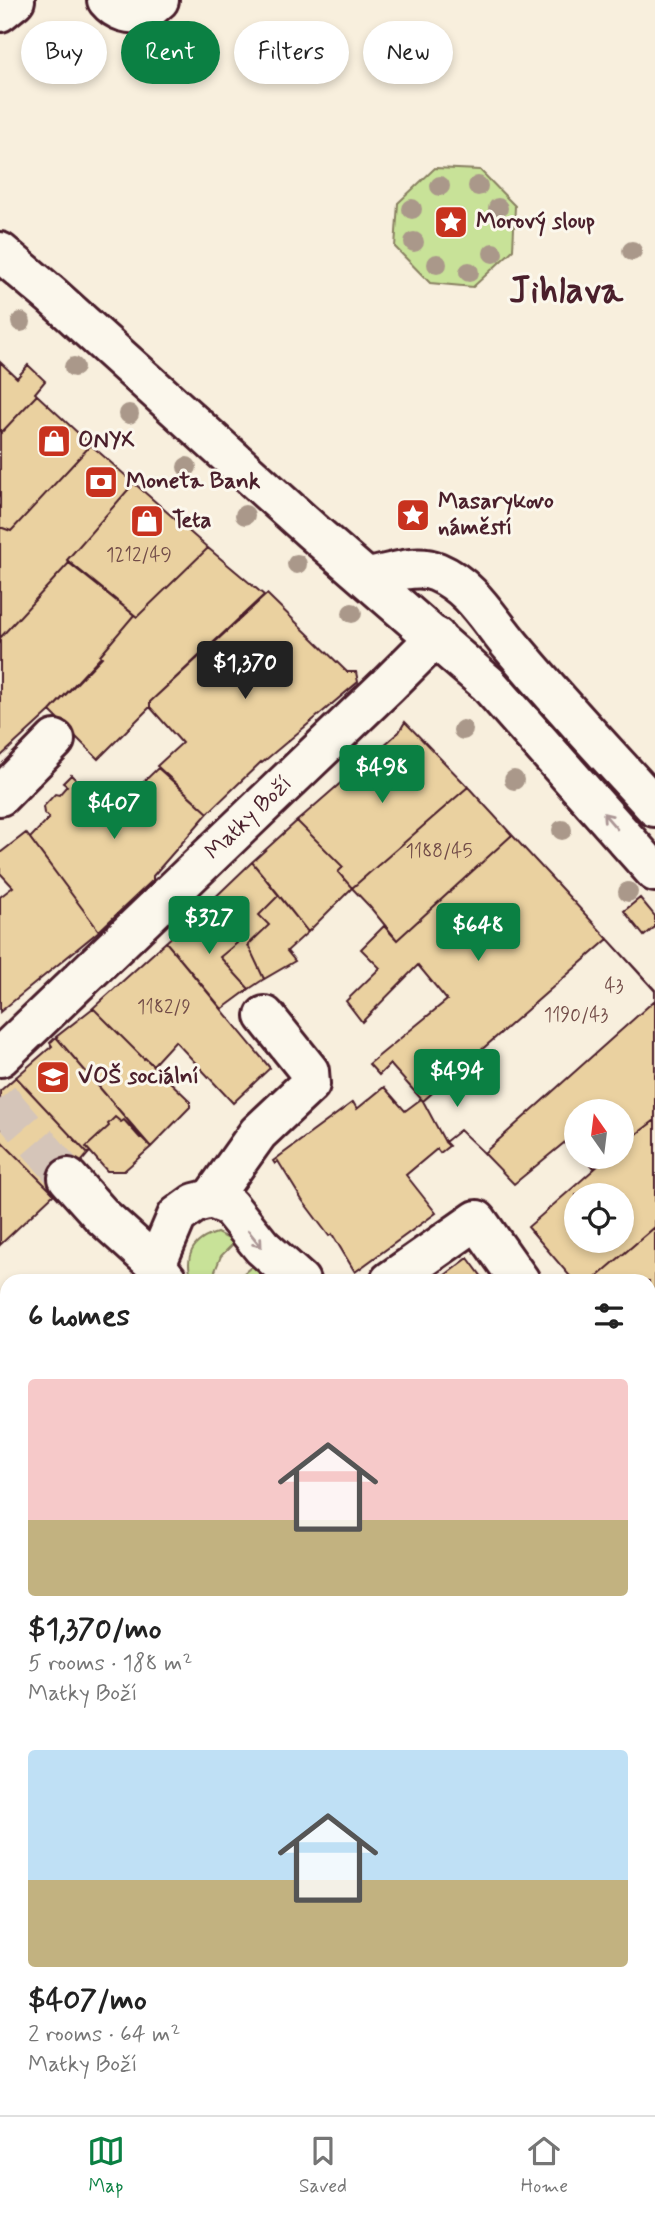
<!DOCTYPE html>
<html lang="en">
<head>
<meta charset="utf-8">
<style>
  body { margin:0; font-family:Mynerve,sans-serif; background:#f6f6f6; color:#222; height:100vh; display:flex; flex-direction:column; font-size:26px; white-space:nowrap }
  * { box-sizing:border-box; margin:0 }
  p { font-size:23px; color:#767676 }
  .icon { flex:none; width:38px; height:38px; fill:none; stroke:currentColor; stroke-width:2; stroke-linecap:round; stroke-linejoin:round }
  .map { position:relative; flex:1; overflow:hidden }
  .sheet { position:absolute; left:0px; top:1274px; width:656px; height:842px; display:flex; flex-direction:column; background:#fff; border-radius:21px 21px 0 0; box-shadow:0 4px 10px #0003 }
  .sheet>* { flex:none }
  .hud { position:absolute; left:21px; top:21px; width:614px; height:63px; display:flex; gap:14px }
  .needle { width:46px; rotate:346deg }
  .controls { position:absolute; left:564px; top:1099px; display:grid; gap:14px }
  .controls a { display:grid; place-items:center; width:70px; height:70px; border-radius:50%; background:#fff; box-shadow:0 4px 10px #0003; font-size:35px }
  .price { position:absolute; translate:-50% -60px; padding:0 16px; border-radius:7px; background:#0b8043; color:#fff; font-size:23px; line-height:46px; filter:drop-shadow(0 2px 4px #0008) }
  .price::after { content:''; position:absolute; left:50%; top:42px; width:21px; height:16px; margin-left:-10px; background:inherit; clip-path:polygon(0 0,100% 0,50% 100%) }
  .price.on { background:#222; color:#fff }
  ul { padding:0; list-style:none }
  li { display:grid; align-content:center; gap:14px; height:371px; padding:0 28px }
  li span { display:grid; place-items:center; height:217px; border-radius:7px; color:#555 }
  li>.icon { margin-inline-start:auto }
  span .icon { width:126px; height:126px; fill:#fffc; stroke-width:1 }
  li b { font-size:30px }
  h2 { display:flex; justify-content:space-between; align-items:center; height:84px; padding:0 28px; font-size:30px }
  .tag { padding:0 24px; border-radius:32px; background:#fff; box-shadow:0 4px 10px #0003; font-size:24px; line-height:63px }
  .tag.on { background:#0b8043; color:#fff }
  .dock { display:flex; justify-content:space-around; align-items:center; height:98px; border-top:2px solid #e0e0e0; background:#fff; font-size:19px; color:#767676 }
  .dock a { display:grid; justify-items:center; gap:4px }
  .dock .on { color:#0b8043 }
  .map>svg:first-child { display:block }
</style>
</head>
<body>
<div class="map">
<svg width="655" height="2115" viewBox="0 0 655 2115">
  <rect width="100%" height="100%" fill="#f8efdd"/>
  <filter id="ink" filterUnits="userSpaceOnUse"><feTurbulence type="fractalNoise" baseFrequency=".0143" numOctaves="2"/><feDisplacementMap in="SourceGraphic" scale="14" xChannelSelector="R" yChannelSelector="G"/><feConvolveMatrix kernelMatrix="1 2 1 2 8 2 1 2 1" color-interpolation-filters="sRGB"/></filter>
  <g filter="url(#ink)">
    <path fill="#c8e298" stroke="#898062" stroke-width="2" d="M435,168l45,2 35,36 -2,44 -40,37 -43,-4 -35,-36 3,-44z
      M217,1233l18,9 -14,14 -10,25h-18c-10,-24 -1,-41 24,-48z
      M256,1263l14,18h-30l-2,-3z
      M7,1414v34l-7,-7v-21z"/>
    <path fill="#ead1a0" stroke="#4a1f2b" stroke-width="2" fill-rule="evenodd" d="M0,362l17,16 11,-13 17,16 -10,12 2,2 -37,39z
      M37,395l54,50 -80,86 -11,-4v-93z
      M91,445l43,38 -67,77 2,3 -69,75v-111l11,4z
      M134,483l74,65 -71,69 -70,-57z
      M208,548l56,47 -114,107v5l-52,52 -48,-48 52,-54 -2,-2 34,-40 3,2z
      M69,563l65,52 -32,38 -2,2 1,1 -51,55 -50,46v-119z
      M267,594l80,78h9l2,10 -96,81 -1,-1 -53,51 -51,-47 25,-23 -32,-36v-5z
      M405,722l63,65 -116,101 -14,-16 5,-5 -46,-46 102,-89z
      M158,768l50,45 -55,63v4l-54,51 -69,-93 19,-20 -5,-5 -1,-6 12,-13 4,1 8,-9 -4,-3 8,-8 40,38z
      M468,787l44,48 -115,105 -27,-33 -18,-19z
      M297,821l46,46 -5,5 14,16 -44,44 -56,-70z
      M26,833l73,98 -99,81v-115l13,-10 -13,-14v-20z
      M512,835l96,104 -185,162 -33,-37 -11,11 -10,-11 78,-64 -29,-35 -56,57 -16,-21 34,-33 -19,-19 23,-23 13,14z
      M252,862l27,33 -20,20 10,10 -21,20 16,34 -15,10 -29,-32 17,-14 -31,-37z
      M279,895l29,37 -21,19 8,10 -31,18 -16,-34 21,-20 -10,-10z
      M640,898l15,18v11l-11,9 -20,-25z
      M206,906l31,37 -17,14 29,32 -27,20 -56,-67z
      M608,939l47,52v9l-171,153 -24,-23 -15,12 4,4 -9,7 -3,-4 -31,26 30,38 -81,59 -23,-38 -3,2 -27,-36 -24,-39 -3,3 -2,-3 80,-59 4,7 27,-22 21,24 16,-12 2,2z
      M608,939l47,51v10l-171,153 -24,-23 -15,12 -22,-41z
      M166,942l104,126 -37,35 -58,-62 -22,24 -8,-7 -1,1 -51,-51z
      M655,1000v120l-34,26v-35h-45v35l-6,-8 -56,46 -30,-31z
      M93,1008l51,51 1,-1 45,43v6l-39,40 -95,-110z
      M56,1037l86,100 -2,1 -16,-18 -3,2 -6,-5 -7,7 1,2 -23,21 4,5 -2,2 -72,-77 36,-31 -2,-3z
      M16,1077l72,77 -34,40 -54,-54v-49z
      M115,1117l6,5 3,-2 27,27 -27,24h-17l-21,-24 23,-21 -1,-2z
      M655,1120v107l-63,54h-18l-46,-54 80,-70h13v-11zM576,1195h45v46h-45z
      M0,1140l54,54 -54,51z
      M585,1157h23l-14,11z
      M655,1227v114l-6,6v-66h-57z
      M468,1258l17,23h-48z
      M0,1300l7,7v107l-7,6z
      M655,1341v19l-6,-6v-7z
      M655,1526v152l-6,-7v-140z
      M0,1570l7,11v14l-7,5z
      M7,1595v62l-7,6v-63z
      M7,1657v68l-7,7v-69z
      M7,1725v96l-7,-8v-81z
      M1,1829l4,6 -4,2 6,9v30l-7,7v-52z
      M2,1881l5,5v63l-6,5 6,6v48l-7,-9v-116z
      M0,2000l7,8v52l-7,6z
      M649,2010l6,8v97h-14l-4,-6h12z
      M63,2109h80l5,6h-90z
      M143,2109h95l4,6h-94z
      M238,2109h15l-8,6h-3z
      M312,2109h48l-6,6h-50z
      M360,2109h45l4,6h-55z
      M464,2109h77l-10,6h-61z
      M541,2109h5l4,6h-19z
      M546,2109h91l4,6h-91z"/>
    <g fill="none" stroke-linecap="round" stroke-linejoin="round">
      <path stroke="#d5c5b9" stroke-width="38" stroke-dasharray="38 19" stroke-linecap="butt" d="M0,1099l68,79"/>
      <g stroke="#4a1f2b" stroke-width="44">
        <g id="minor">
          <path d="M107,0c9,11 24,17 38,11 5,-2 10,-8 14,-11"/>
          <path d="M0,12l15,-12"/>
          <path d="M0,252l51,43 261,236 176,153 167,188"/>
          <path d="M368,578c22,-4 48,-15 69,-6 35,15 51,47 75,75 46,55 95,107 143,160"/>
          <path d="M0,796l55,-56"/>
          <path id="s1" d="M0,1057l388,-372 48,-48"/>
          <path d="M68,1178l34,38 54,49 12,16"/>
          <path d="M211,1199l47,-66 52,-49 -1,-13 -44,-55"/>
          <path d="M156,1265l21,-49 18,-13 16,-4 18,7 33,41 38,34"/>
          <path d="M390,1281l87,-61 43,61"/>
          <path d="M0,1509l7,9"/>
          <path d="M649,1727l6,-4"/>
          <path d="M649,1940l6,8"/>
          <path d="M0,2092l7,-6"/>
          <path d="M432,2109l4,6"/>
        </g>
      </g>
      <use href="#minor" stroke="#fbf7ec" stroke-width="38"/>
    </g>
    <g fill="#aa988a">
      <circle cx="440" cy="186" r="10"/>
      <circle cx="478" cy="186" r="10"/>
      <circle cx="498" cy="208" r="10"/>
      <circle cx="412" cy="209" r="10"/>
      <circle cx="414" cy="242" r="10"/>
      <circle cx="632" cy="251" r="10"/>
      <circle cx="493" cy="253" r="10"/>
      <circle cx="437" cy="264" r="10"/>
      <circle cx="469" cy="272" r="10"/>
      <circle cx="21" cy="322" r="10"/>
      <circle cx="74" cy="367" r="10"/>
      <circle cx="129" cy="414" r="10"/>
      <circle cx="187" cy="467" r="10"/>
      <circle cx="245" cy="515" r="10"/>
      <circle cx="297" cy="564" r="10"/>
      <circle cx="352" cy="613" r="10"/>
      <circle cx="463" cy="730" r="10"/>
      <circle cx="514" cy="780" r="10"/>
      <circle cx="562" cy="830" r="10"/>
      <circle cx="628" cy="892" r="10"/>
    </g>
    <defs><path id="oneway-shaft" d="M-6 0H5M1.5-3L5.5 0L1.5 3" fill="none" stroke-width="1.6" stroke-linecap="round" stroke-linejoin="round" transform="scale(1.75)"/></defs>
    <g stroke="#ab9695">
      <use href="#oneway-shaft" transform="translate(610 821) rotate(-131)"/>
      <use href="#oneway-shaft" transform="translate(255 1239) rotate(51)"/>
    </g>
  </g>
  <defs>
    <g id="sight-square" transform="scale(1.75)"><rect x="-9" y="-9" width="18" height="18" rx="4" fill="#c8321e" stroke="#fbf7ec"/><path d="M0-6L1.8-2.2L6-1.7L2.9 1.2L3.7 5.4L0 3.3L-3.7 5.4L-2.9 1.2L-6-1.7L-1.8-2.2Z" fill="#fff"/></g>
    <g id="shop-square" transform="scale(1.75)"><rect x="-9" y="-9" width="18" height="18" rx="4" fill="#c8321e" stroke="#fbf7ec"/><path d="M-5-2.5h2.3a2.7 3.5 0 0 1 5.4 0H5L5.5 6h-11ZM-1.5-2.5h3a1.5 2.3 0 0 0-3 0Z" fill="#fff"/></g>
    <g id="bank-square" transform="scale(1.75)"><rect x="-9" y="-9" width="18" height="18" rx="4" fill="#c8321e" stroke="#fbf7ec"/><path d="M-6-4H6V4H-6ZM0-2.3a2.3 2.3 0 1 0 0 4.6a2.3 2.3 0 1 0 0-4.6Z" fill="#fff"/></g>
    <g id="university-square" transform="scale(1.75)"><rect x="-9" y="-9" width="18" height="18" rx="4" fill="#c8321e" stroke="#fbf7ec"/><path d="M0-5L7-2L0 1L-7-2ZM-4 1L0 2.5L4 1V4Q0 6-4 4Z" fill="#fff"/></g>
  </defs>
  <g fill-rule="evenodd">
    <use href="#sight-square" x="451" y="222"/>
    <use href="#shop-square" x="54" y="441"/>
    <use href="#bank-square" x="101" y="482"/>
    <use href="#sight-square" x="413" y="515"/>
    <use href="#shop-square" x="147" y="521"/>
    <use href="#university-square" x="53" y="1077"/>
  </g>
  <g text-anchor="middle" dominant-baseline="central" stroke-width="6" stroke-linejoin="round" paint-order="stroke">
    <g font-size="19" fill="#724c48">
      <text x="139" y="555">1212/49</text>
      <text x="439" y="851">1188/45</text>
      <text x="614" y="986">43</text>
      <text x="164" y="1007">1182/9</text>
      <text x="576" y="1015">1190/43</text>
    </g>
    <g font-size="23" font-weight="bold" fill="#4a1f2b" stroke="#fbf7ec" text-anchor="start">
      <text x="476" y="222">Morový sloup</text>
      <text x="78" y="441">ONYX</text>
      <text x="126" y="482">Moneta Bank</text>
      <text x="438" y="502">Masarykovo<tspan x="438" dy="26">náměstí</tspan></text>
      <text x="172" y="521">Teta</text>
      <text x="78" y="1077">VOŠ sociální</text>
    </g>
    <g font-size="23" fill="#4a1f2b" stroke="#fbf7ec">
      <text stroke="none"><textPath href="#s1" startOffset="345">Matky Boží</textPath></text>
    </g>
    <g font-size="37" font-weight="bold" fill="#4a1f2b" stroke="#fbf7ec">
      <text x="566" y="292">Jihlava</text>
    </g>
  </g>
</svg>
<div class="controls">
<a><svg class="needle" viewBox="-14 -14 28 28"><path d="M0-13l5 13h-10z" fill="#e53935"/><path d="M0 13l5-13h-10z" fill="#767676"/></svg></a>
<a><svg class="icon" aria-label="locate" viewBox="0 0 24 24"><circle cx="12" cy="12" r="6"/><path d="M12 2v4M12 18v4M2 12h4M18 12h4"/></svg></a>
</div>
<b class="price on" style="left:245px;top:701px">$1,370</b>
<b class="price" style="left:382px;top:805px">$498</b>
<b class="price" style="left:114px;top:841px">$407</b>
<b class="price" style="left:209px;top:956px">$327</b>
<b class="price" style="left:478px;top:963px">$648</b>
<b class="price" style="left:457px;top:1109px">$494</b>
<div class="hud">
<a class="tag">Buy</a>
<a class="tag on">Rent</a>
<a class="tag">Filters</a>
<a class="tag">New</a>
</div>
<section class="sheet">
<h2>6 homes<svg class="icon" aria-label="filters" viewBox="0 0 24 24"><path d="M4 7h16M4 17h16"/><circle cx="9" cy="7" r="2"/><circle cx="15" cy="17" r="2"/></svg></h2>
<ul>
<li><span style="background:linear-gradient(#f6c9c9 65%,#c2b280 0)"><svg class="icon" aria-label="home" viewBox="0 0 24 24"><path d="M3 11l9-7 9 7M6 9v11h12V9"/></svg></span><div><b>$1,370/mo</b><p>5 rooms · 188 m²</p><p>Matky Boží</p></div></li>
<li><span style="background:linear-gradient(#bfe0f5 60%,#c2b280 0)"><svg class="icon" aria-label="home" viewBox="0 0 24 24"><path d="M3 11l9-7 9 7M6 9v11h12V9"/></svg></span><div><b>$407/mo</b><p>2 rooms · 64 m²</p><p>Matky Boží</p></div></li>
</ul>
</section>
</div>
<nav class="dock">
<a class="on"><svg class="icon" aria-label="map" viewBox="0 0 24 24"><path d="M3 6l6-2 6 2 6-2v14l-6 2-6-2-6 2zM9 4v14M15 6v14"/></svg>Map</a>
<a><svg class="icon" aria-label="saved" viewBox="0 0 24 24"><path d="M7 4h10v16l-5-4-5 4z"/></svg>Saved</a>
<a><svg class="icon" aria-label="home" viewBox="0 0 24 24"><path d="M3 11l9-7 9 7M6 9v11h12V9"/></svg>Home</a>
</nav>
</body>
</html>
